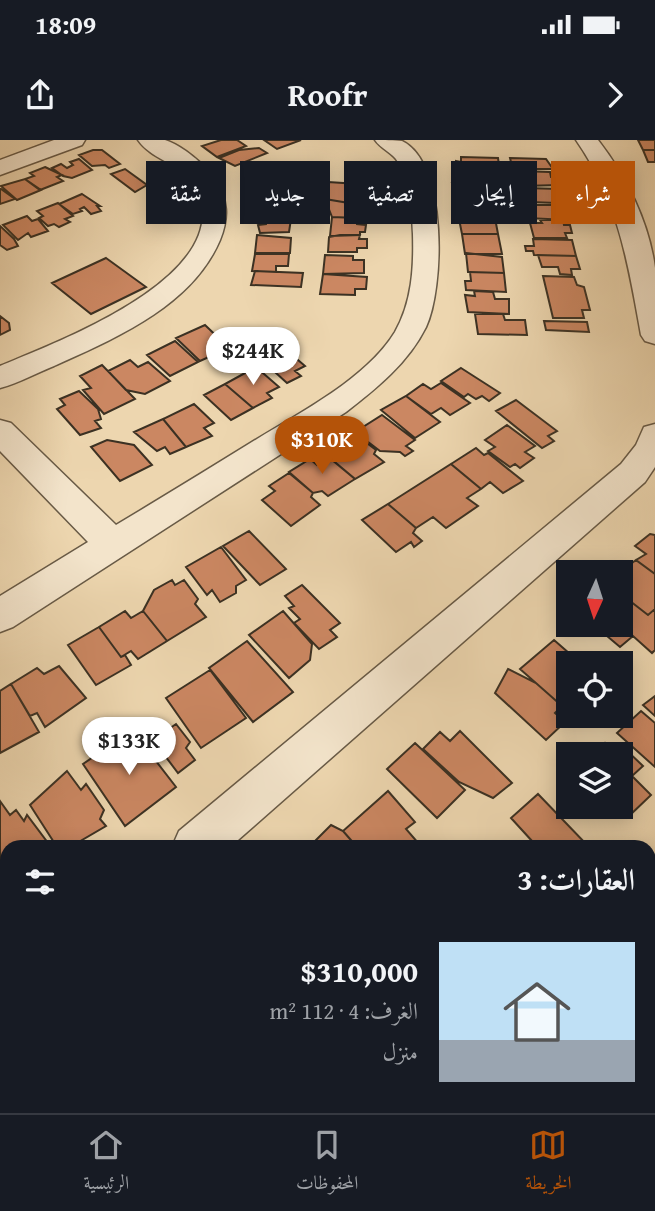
<!DOCTYPE html>
<html lang="ar">
<head>
<meta charset="utf-8">
<style>
  body { margin:0; font-family:"Gentium Book Plus",Amiri,serif; background:#242831; color:#f1f3f6; direction:rtl; height:100vh; display:flex; flex-direction:column; font-size:26px; white-space:nowrap }
  * { box-sizing:border-box; margin:0 }
  p { font-size:23px; color:#9ea1a6 }
  .icon { flex:none; width:38px; height:38px; fill:none; stroke:currentColor; stroke-width:2; stroke-linecap:round; stroke-linejoin:round }
  .map { position:relative; flex:1; overflow:hidden; direction:ltr }
  .drawer { position:absolute; left:0px; top:700px; width:656px; height:273px; display:flex; flex-direction:column; background:#171b24; border-radius:21px 21px 0 0; box-shadow:0 4px 18px #0003; direction:rtl }
  .drawer>* { flex:none }
  .top-card { position:absolute; left:21px; top:21px; width:614px; height:63px; direction:rtl; display:flex; gap:14px }
  .needle { width:46px; rotate:183deg }
  .tools { position:absolute; left:556px; top:420px; display:grid; gap:14px }
  .tools a { display:grid; place-items:center; width:77px; height:77px; border-radius:0px; background:#171b24; box-shadow:0 4px 18px #0003; font-size:35px }
  .price { position:absolute; translate:-50% -60px; padding:0 16px; border-radius:24px; background:#fff; color:#222; font-size:23px; line-height:46px; filter:drop-shadow(0 2px 4px #0008) }
  .price::after { content:''; position:absolute; left:50%; top:42px; width:21px; height:16px; margin-left:-10px; background:inherit; clip-path:polygon(0 0,100% 0,50% 100%) }
  .price.selected { background:#b45309; color:#fff }
  ul { padding:0; list-style:none }
  li { display:flex; align-items:center; gap:21px; height:175px; padding:0 21px }
  li+li { border-top:2px solid #363941 }
  li span { display:grid; place-items:center; flex:none; width:196px; height:140px; border-radius:0px; color:#555 }
  li>.icon { margin-inline-start:auto }
  span .icon { width:84px; height:84px; fill:#fffc; stroke-width:1 }
  li b { font-size:30px }
  h2 { display:flex; justify-content:space-between; align-items:center; height:84px; padding:0 21px; font-size:30px }
  .pill { padding:0 24px; border-radius:0px; background:#171b24; box-shadow:0 4px 18px #0003; font-size:24px; line-height:63px }
  .pill.selected { background:#b45309; color:#fff }
  .status { display:flex; justify-content:space-between; align-items:center; height:49px; padding:0 35px; background:#171b24; direction:ltr }
  .status svg { height:19px; fill:currentColor }
  header { display:flex; justify-content:space-between; align-items:center; height:91px; padding:0 21px; background:#171b24; font-size:32px; font-weight:700 }
  .tabs { display:flex; justify-content:space-around; align-items:center; height:98px; border-top:2px solid #363941; background:#171b24; font-size:19px; color:#9ea1a6 }
  .tabs a { display:grid; justify-items:center; gap:4px }
  .tabs .selected { color:#b45309 }
  .map>svg:first-child { display:block }
</style>
</head>
<body>
<div class="status"><b>18:09</b><svg viewBox="0 0 49 12"><path d="M0 12V9h3v3zM5 12V6h3v6zM10 12V3h3v9zM15 12V0h3v12zM26 1h20v11H26zM47 4h2v5h-2z"/></svg></div>
<header><svg class="icon" aria-label="forward" viewBox="0 0 24 24"><path d="M9 5l7 7-7 7"/></svg>Roofr<svg class="icon" aria-label="share" viewBox="0 0 24 24"><path d="M12 15V3M7 8l5-5 5 5M5 13v7h14v-7"/></svg></header>
<div class="map">
<svg width="655" height="973" viewBox="0 0 655 973">
  <rect width="100%" height="100%" fill="#edd6af"/>
  <filter id="stains"><feTurbulence type="fractalNoise" baseFrequency=".00286" numOctaves="4"/><feColorMatrix values="0 0 0 0 .2 0 0 0 0 .09 0 0 0 0 .02 0 0 0 .5 -.17"/></filter>
  <radialGradient id="worn" r=".72"><stop offset=".6" stop-color="#630" stop-opacity="0"/><stop offset="1" stop-color="#630" stop-opacity=".3"/></radialGradient>
  <path fill="#cb8762" stroke="#3b3123" stroke-width="2" d="M221,0h16l9,6 -29,11 -15,-11z
    M264,0h37l-24,9z
    M638,0h17v10h-12z
    M259,8l8,5 -32,13 -16,-8 20,-8z
    M93,10h9l18,14 -11,4 -4,-3 -13,1 -13,-11z
    M643,10h12v12h-7z
    M461,17l37,1 1,7h-8l-1,3 -34,-1v-6l5,1z
    M510,18l36,1 7,10h-32l-1,-3h-8z
    M79,19l13,11 -20,8 -9,-2 -11,-8 9,-4 6,4 6,-3 -3,-3z
    M45,27l17,8 -5,2 6,4 -23,9 -15,-11 9,-3 -4,-3z
    M468,27l22,2 2,14h-30l-8,-6 7,-8h10z
    M125,29l22,16 -12,7 -24,-18z
    M519,31l31,1 1,5h7l2,8 -38,1z
    M275,32h35v8l-15,5 -12,-1v-5h-13z
    M257,37l23,4 -1,2h-9l-12,11 -8,-14 8,-1z
    M25,39l16,11 -24,10 -16,-14z
    M328,42l30,2 -1,7h12l-1,8 -19,-1v5l-24,-4z
    M452,43h28l1,3h10l3,15h-38z
    M270,46l26,1 1,12 -32,1 -3,-10h7z
    M525,48l35,1 3,10 -7,-1 1,5 -28,-1z
    M0,49h1l14,10 -15,5z
    M82,54l18,12h-3l4,5 -10,3 -7,-7 -4,2 2,2 -9,3 -14,-10z
    M349,58l16,1 -4,5h7l-1,8 -9,-1 -1,7 -25,-1 -7,-18 24,4z
    M268,61h31l-1,13h-31z
    M456,61h38l3,13h-39z
    M58,63l15,13 -8,3 5,3 -11,5 -5,-3 -6,2 -9,-8 4,-2 -6,-5z
    M523,65h31l2,6h9l3,9 -41,-2z
    M458,74h28l1,4h8l3,16h-36z
    M27,76l5,5 6,-2 10,12 -17,6 -3,-4 -10,7 -15,-15z
    M332,77l25,1v6l9,1 -1,7h-5v3l-30,1z
    M267,78l24,1 -2,13 -29,1 -2,-8 8,-1z
    M540,80h23l1,5h6l2,8h-7l2,5h-33l-4,-15h12z
    M0,86l14,13 4,7 -11,4 -7,-5z
    M462,94h36l4,20h-37z
    M257,95l34,3 -1,15h-35z
    M340,95h20l-1,4h8v9h-10v4h-29l1,-15z
    M533,99l39,1 4,16 -42,-1 -1,-4h-7l-1,-5h9z
    M466,113l36,4 2,16 -36,-1z
    M255,114h34l-1,12h-12v6l-24,-1z
    M325,115l28,1v4h11v13l-41,1z
    M538,115l38,1 4,13h-9l1,6 -12,-1 -2,-7h-16z
    M106,118l40,29 -55,27 -39,-31z
    M255,131l48,2 -2,14 -50,-2z
    M470,132l34,1 2,19 -40,-2 -1,-9h6z
    M323,134l44,3 -1,12h-11v6l-35,-1z
    M543,136l31,1 3,8 7,2 6,23h-8l2,8h-31z
    M474,151l19,1 2,7h14v15l-41,-2 -3,-17 10,1z
    M475,174h28l2,6h20l2,15 -49,-1z
    M0,176l9,7 1,7 -10,5z
    M544,181l43,1 2,10 -43,-2z
    M205,185l24,23 -29,13 -24,-23z
    M175,201l23,21 -28,14 -23,-21z
    M277,202l28,24 -10,5 6,5 -14,7 -33,-30z
    M130,220l8,7 10,-5 22,19 -25,13 -19,-4 -18,-19z
    M102,225l33,34 -31,15 -21,-24 8,-2 -11,-12z
    M256,227l23,20 -12,6 5,5 -19,10 -28,-24z
    M461,228l39,25 -11,8 -7,-5 -6,3 -8,-5 -4,3 -23,-16z
    M441,243l29,20 -20,12 -9,-7 -10,6 -25,-18 17,-12 8,5z
    M225,244l28,24 -22,12 -27,-25z
    M79,251l19,18 3,10 -6,2 6,7 -21,7 -23,-26 8,-4 -5,-6z
    M406,256l34,26 -25,16 -34,-28z
    M516,260l41,31 -9,5 6,5 -12,7 -46,-37z
    M194,264l20,19 -10,5 8,8 -26,11 -23,-28z
    M382,275l33,25 -9,6 7,5 -8,5 -5,-4 -20,-1 -25,-19z
    M163,279l23,28 -16,7 -5,-7 -8,4 -23,-19z
    M507,285l28,21 -10,6 9,6 -14,10 -5,-4 -5,3 -22,-16 7,-4 -10,-7z
    M355,294l21,16 -2,4 10,8 -29,17 -30,-25z
    M107,300l27,5 18,20 -32,16 -29,-34z
    M476,308l8,7 4,-2 35,28 -20,12 -13,-11 -9,7 -30,-25z
    M330,318l25,21 -27,17 -6,-5 -9,2 -24,-21 21,-13 7,6z
    M451,324l30,25 -14,9 11,8 -32,22 -13,-11 -17,11 -28,-24z
    M289,333l24,20 -2,4 9,8 -29,21 -29,-26 13,-9 -6,-5z
    M388,364l28,24 -3,5 9,8 -8,6 -3,-5 -15,10 -34,-32z
    M249,391l37,38 -26,16 -37,-39z
    M650,394l5,1v39l-19,-14 10,-6 -11,-8z
    M221,407l25,33 -10,6v7l-16,9 -8,-12 -5,5 -21,-28z
    M636,420l19,14v35l-7,6 -27,-21 -1,-22z
    M172,440l3,5 9,-5 14,19 -3,5 11,13 -39,24 -24,-30 11,-21z
    M302,445l38,38 -10,7 7,7 -18,12 -25,-26 6,-4 -11,-11 5,-2 -9,-10z
    M621,454l27,21 7,-6v41l-3,3 -19,-17 -13,11 -26,-22h27z
    M125,471l6,7 12,-7 24,30 -29,18 -7,-8 -10,6 -22,-30z
    M283,471l29,33 -2,16 -21,18 -40,-43z
    M99,487l22,30 4,-2 6,10 -35,20 -28,-40z
    M554,500l24,21 -9,2v37l-7,6 -42,-37z
    M247,501l46,51 -40,30 -44,-54z
    M59,526l27,32 -41,29 -8,-14 -7,3 -19,-32 26,-16 7,6z
    M508,529l28,14 26,23 -7,7 10,9 -19,18 -51,-47z
    M210,530l36,48 -45,30 -35,-50z
    M11,544l28,48 -39,21v-62z
    M655,556v20l-12,-11z
    M641,571l14,12v44l-38,-34z
    M176,584l14,18 -4,6 9,12 -17,13 -25,-33z
    M132,590l44,57 -51,39 -42,-62z
    M460,591l52,52 -19,15 -34,-16 -36,-33 17,-17 10,9z
    M415,603l50,47 -28,28 -50,-49z
    M605,603l9,9 8,-6 21,20 -11,10 19,19 -23,22 -10,-10h3v-53h-43l10,-8 7,6z
    M67,631l14,19 5,-6 18,26 -4,9 6,7 -36,21h-13l-27,-42z
    M388,651l27,31 -9,7 13,15 -3,3h-59l-14,-16z
    M538,654l51,53h-60l-2,-2 5,-4 -21,-23z
    M0,661l10,14 6,-5 8,11 3,-6 24,32h-44v40l-7,-10z
    M331,685l12,6 14,16h-48z
    M153,966h28l-7,7h-17z
    M266,966h57l6,7h-68z
    M347,966h77l-6,7h-65z"/>
  <g fill="none" stroke-linecap="round" stroke-linejoin="round">
    <g stroke="#685a46" stroke-width="3">
      <path id="street" d="M54,0h31l-3,5 -82,30v-15z
        M138,0c8,0 19,0 27,0 18,6 39,24 50,39 13,20 14,39 5,61 -28,66 -104,98 -166,126 -18,7 -35,17 -54,22v-22c57,-24 234,-89 198,-175 -11,-27 -45,-29 -60,-51z
        M375,0c8,0 20,0 27,1 46,22 42,148 24,186 -18,36 -49,61 -80,85l-333,215 -13,5v-36l88,-54 -88,-91v-31l11,3 105,102c47,-28 94,-57 141,-86 44,-27 110,-61 138,-107 17,-30 19,-64 18,-98 -1,-22 -2,-53 -15,-72 -5,-9 -17,-13 -23,-22z
        M576,0h22c28,36 51,82 57,128 0,24 0,51 0,76l-10,-3 -4,-6c-13,-72 -22,-133 -65,-195z
        M655,284v43l-10,15 -415,365h-58l7,-16 442,-367 15,-19 8,-18z
        M7,842v55l-7,3v-55z"/>
    </g>
    <g stroke="#3b3123" stroke-width="3">
      <path id="secondary" d="M655,807v55l-6,2v-55z
        M523,966h59l-3,7h-59z"/>
    </g>
    <use href="#street" fill="#f3e4cb" fill-rule="evenodd"/>
    <use href="#secondary" fill="#f3e4cb" fill-rule="evenodd"/>
  </g>
  <rect width="100%" height="100%" filter="url(#stains)"/>
  <rect width="100%" height="100%" fill="url(#worn)"/>
</svg>
<div class="tools">
<a><svg class="needle" viewBox="-14 -14 28 28"><path d="M0-13l5 13h-10z" fill="#e53935"/><path d="M0 13l5-13h-10z" fill="#9ea1a6"/></svg></a>
<a><svg class="icon" aria-label="locate" viewBox="0 0 24 24"><circle cx="12" cy="12" r="6"/><path d="M12 2v4M12 18v4M2 12h4M18 12h4"/></svg></a>
<a><svg class="icon" aria-label="layers" viewBox="0 0 24 24"><path d="M12 4l9 5-9 5-9-5zM3 14l9 5 9-5"/></svg></a>
</div>
<b class="price" style="left:253px;top:247px">$244K</b>
<b class="price selected" style="left:322px;top:336px">$310K</b>
<b class="price" style="left:129px;top:637px">$133K</b>
<div class="top-card">
<a class="pill selected">شراء</a>
<a class="pill">إيجار</a>
<a class="pill">تصفية</a>
<a class="pill">جديد</a>
<a class="pill">شقة</a>
</div>
<section class="drawer">
<h2>العقارات: 3<svg class="icon" aria-label="filters" viewBox="0 0 24 24"><path d="M4 7h16M4 17h16"/><circle cx="9" cy="7" r="2"/><circle cx="15" cy="17" r="2"/></svg></h2>
<ul>
<li><span style="background:linear-gradient(#bfe0f5 70%,#9aa5b1 0)"><svg class="icon" aria-label="home" viewBox="0 0 24 24"><path d="M3 11l9-7 9 7M6 9v11h12V9"/></svg></span><div><b>$310,000</b><p>الغرف: 4 · 112 m²</p><p>منزل</p></div></li>
</ul>
</section>
</div>
<nav class="tabs">
<a class="selected"><svg class="icon" aria-label="map" viewBox="0 0 24 24"><path d="M3 6l6-2 6 2 6-2v14l-6 2-6-2-6 2zM9 4v14M15 6v14"/></svg>الخريطة</a>
<a><svg class="icon" aria-label="saved" viewBox="0 0 24 24"><path d="M7 4h10v16l-5-4-5 4z"/></svg>المحفوظات</a>
<a><svg class="icon" aria-label="home" viewBox="0 0 24 24"><path d="M3 11l9-7 9 7M6 9v11h12V9"/></svg>الرئيسية</a>
</nav>
</body>
</html>
